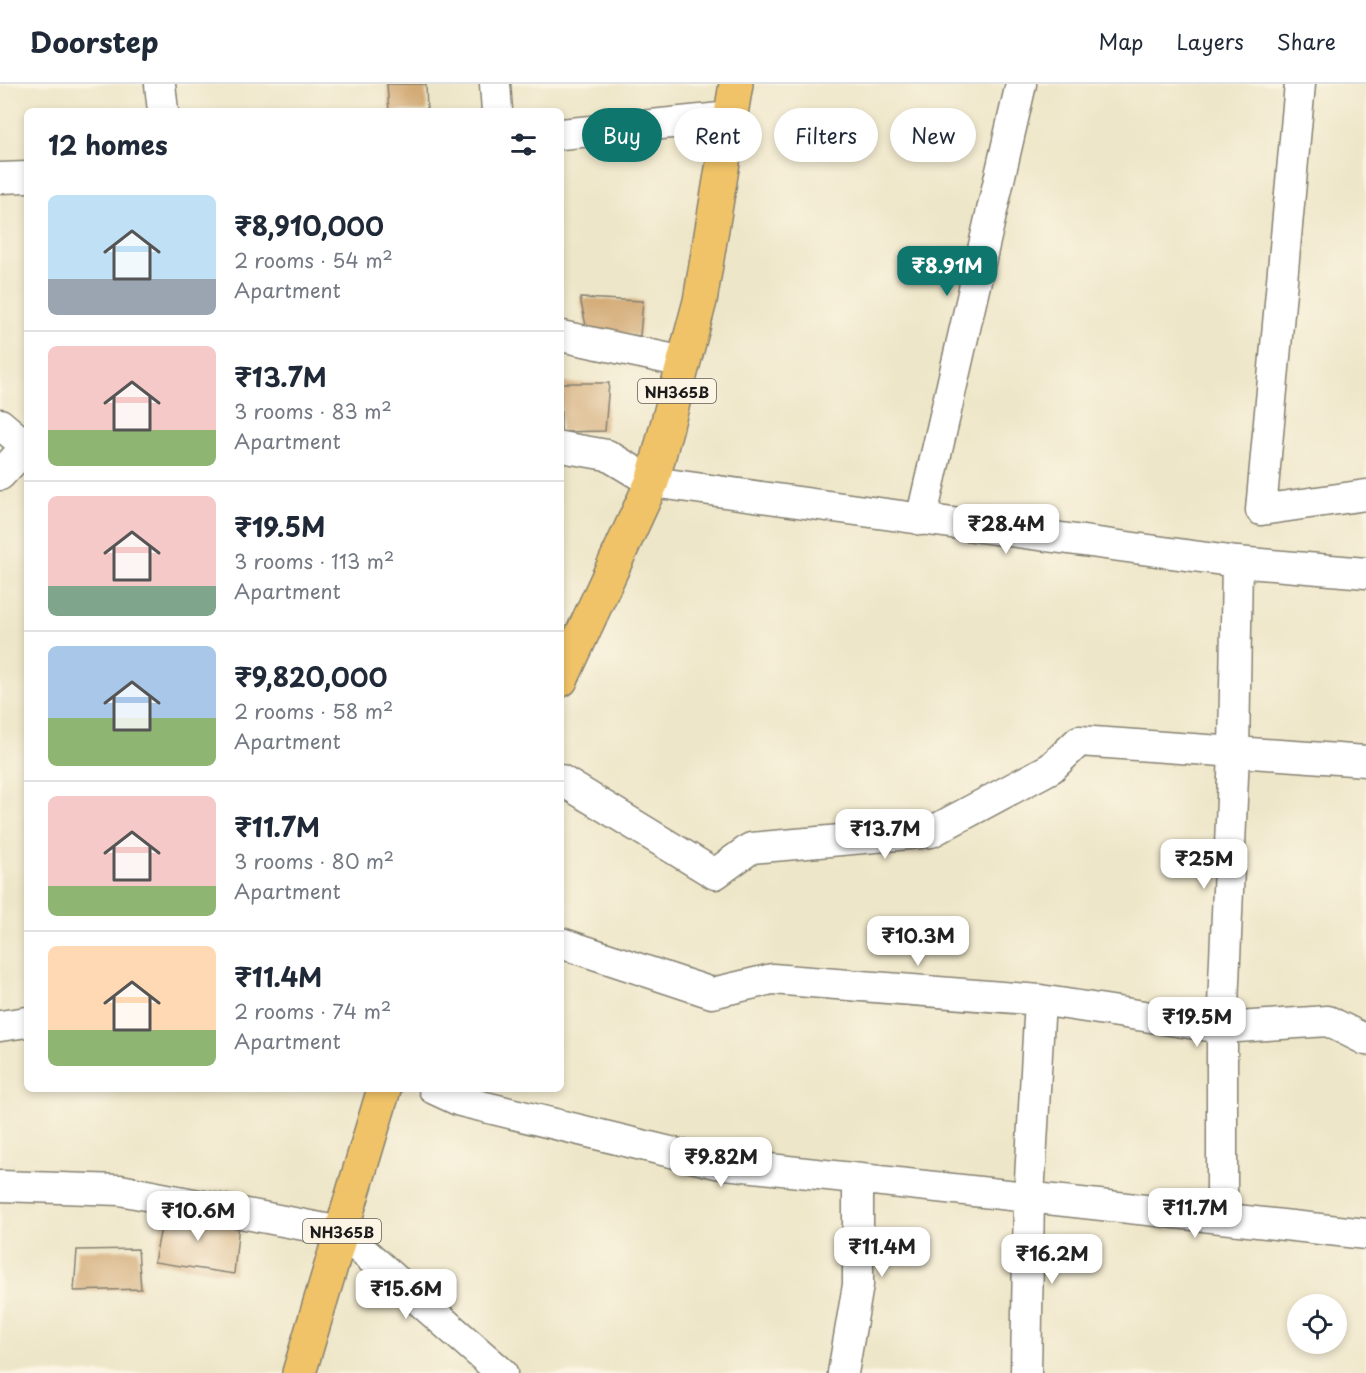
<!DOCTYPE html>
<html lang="en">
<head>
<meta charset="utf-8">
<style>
  body { margin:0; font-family:"Playpen Sans",sans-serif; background:#f6f6f7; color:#1f2937; height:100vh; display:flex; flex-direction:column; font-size:22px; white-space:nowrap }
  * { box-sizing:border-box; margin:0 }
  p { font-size:20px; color:#747a83 }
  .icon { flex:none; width:33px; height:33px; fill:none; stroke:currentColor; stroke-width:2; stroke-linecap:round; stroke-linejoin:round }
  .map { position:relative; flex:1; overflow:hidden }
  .sheet { position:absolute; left:24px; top:24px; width:540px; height:984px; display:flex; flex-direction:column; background:#fff; border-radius:9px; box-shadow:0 3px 9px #0003 }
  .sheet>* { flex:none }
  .hud { position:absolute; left:582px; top:24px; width:570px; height:54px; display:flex; gap:12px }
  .tools { position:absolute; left:1287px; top:1210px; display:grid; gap:12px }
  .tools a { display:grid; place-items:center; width:60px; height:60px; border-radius:50%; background:#fff; box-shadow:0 3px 9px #0003; font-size:30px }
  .price { position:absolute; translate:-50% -51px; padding:0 14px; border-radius:12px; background:#fff; color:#222; font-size:20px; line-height:39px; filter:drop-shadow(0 2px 3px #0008) }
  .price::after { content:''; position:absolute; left:50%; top:36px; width:18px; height:14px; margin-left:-9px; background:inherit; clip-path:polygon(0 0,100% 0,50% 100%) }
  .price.on { background:#0f766e; color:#fff }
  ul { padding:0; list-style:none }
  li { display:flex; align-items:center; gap:18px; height:150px; padding:0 24px }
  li+li { border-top:2px solid #e0e1e3 }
  li span { display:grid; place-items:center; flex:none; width:168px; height:120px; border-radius:9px; color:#555 }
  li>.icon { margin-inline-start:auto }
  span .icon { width:72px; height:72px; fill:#fffc; stroke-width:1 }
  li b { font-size:26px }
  h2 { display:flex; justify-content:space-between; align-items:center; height:72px; padding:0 24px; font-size:26px }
  .chip { padding:0 21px; border-radius:27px; background:#fff; box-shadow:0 3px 9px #0003; font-size:21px; line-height:54px }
  .chip.on { background:#0f766e; color:#fff }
  header { display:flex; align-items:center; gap:36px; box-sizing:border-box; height:84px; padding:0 30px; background:#fff; border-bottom:2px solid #e0e1e3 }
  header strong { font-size:28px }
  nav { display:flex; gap:33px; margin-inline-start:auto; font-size:21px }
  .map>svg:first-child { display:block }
</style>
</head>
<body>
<header>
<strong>Doorstep</strong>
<nav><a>Map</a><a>Layers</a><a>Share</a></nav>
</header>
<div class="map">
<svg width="1366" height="1289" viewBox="0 0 1366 1289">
  <rect width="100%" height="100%" fill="#fcf5e5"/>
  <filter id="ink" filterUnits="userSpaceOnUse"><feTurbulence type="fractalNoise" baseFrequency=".0167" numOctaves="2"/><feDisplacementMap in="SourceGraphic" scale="12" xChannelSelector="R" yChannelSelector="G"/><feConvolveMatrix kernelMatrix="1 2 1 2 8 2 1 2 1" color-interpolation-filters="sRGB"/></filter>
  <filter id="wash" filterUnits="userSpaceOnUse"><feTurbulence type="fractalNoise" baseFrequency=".008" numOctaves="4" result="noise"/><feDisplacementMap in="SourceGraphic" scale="24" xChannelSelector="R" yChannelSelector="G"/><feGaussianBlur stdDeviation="1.35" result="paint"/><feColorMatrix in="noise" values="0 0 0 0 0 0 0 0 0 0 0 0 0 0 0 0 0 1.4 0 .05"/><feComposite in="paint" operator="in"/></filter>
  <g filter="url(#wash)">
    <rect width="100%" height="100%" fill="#eee6c8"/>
    <g id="blocks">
      <path fill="#d3ab77" d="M387,0h39l1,27h-38z
        M580,214l63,3 -3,35 -53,-6z
        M561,299h48l-4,48 -44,1z
        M165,1125l74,14 -5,51 -80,-12z
        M138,1165l3,40 -67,2 3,-41z"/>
    </g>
  </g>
  <g filter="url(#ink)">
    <use href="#blocks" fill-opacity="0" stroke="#858172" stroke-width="1.5"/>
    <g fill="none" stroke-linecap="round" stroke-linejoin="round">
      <g stroke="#858172" stroke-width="33">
        <path id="minor" d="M160,0l3,27
          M495,0l2,27
          M1300,0l-39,426 105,-15
          M561,50l170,-17
          M0,94l27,-1
          M561,252l123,26
          M0,340l26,22
          M561,363l46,8 45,27 585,80 129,11
          M0,391l27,-29
          M921,436l100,-436
          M561,696l154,94 36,-26 180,-16 120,-64 28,-27 287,20
          M561,859l151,50 60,-14 268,21 -11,197 -3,176
          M1040,916l182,28 106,-7 38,19
          M0,942l27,-4
          M434,1005l26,12 256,62 650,71
          M0,1102l120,4 221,42 161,141
          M1222,1134v-190l12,-275 3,-191
          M843,1289l15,-88v-106"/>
      </g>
      <g stroke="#858172" stroke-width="36">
        <path id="trunk" d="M561,596l91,-198 48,-181 36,-217
          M299,1289l85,-284"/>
      </g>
      <use href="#minor" stroke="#fff" stroke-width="30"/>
      <use href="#trunk" stroke="#f0c369" stroke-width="33"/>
    </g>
  </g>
  <g text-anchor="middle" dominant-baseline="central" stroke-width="4.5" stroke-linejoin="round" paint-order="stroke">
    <g fill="#fcf5e5" stroke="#5f5d58" stroke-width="1.5">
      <rect x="638" y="295" width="78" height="24" rx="4.5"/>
      <rect x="303" y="1135" width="78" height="24" rx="4.5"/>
    </g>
    <g font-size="15" font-weight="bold" fill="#1c1c1c">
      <text x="677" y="307">NH365B</text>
      <text x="342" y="1147">NH365B</text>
    </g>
  </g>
</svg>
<div class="tools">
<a><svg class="icon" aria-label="locate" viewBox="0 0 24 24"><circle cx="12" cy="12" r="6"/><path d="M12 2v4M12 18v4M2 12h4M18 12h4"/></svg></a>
</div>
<b class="price on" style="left:947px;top:213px">₹8.91M</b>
<b class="price" style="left:1006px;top:471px">₹28.4M</b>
<b class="price" style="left:885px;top:776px">₹13.7M</b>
<b class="price" style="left:1204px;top:806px">₹25M</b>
<b class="price" style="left:918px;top:883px">₹10.3M</b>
<b class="price" style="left:1197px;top:964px">₹19.5M</b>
<b class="price" style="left:721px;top:1104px">₹9.82M</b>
<b class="price" style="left:1195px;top:1155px">₹11.7M</b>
<b class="price" style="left:198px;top:1158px">₹10.6M</b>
<b class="price" style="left:882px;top:1194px">₹11.4M</b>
<b class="price" style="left:1052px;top:1201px">₹16.2M</b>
<b class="price" style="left:406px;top:1236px">₹15.6M</b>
<div class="hud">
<a class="chip on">Buy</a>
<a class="chip">Rent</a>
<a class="chip">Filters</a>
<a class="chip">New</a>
</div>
<section class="sheet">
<h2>12 homes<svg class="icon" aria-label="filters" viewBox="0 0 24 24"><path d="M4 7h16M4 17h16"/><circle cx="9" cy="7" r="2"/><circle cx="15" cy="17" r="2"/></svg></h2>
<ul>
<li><span style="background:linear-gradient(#bfe0f5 70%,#9aa5b1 0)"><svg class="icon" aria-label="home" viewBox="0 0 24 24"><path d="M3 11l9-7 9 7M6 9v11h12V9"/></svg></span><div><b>₹8,910,000</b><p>2 rooms · 54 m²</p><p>Apartment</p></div></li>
<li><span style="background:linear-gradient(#f6c9c9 70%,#8fb573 0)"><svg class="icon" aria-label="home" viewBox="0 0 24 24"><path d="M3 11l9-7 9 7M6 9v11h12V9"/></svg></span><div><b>₹13.7M</b><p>3 rooms · 83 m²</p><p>Apartment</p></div></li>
<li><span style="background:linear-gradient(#f6c9c9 75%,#7fa58c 0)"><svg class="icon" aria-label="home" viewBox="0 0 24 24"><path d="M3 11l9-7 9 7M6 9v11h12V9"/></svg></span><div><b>₹19.5M</b><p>3 rooms · 113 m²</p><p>Apartment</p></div></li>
<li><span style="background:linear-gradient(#a9c7e8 60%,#8fb573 0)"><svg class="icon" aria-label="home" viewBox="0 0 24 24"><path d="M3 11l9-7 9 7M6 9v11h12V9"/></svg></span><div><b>₹9,820,000</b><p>2 rooms · 58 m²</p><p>Apartment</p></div></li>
<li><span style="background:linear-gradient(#f6c9c9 75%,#8fb573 0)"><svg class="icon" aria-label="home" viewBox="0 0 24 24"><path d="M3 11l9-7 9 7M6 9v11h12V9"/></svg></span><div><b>₹11.7M</b><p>3 rooms · 80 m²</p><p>Apartment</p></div></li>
<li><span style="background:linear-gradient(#ffd9b3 70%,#8fb573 0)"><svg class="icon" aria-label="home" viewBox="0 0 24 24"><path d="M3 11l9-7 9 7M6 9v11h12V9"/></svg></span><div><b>₹11.4M</b><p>2 rooms · 74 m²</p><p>Apartment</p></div></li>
</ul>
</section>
</div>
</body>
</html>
